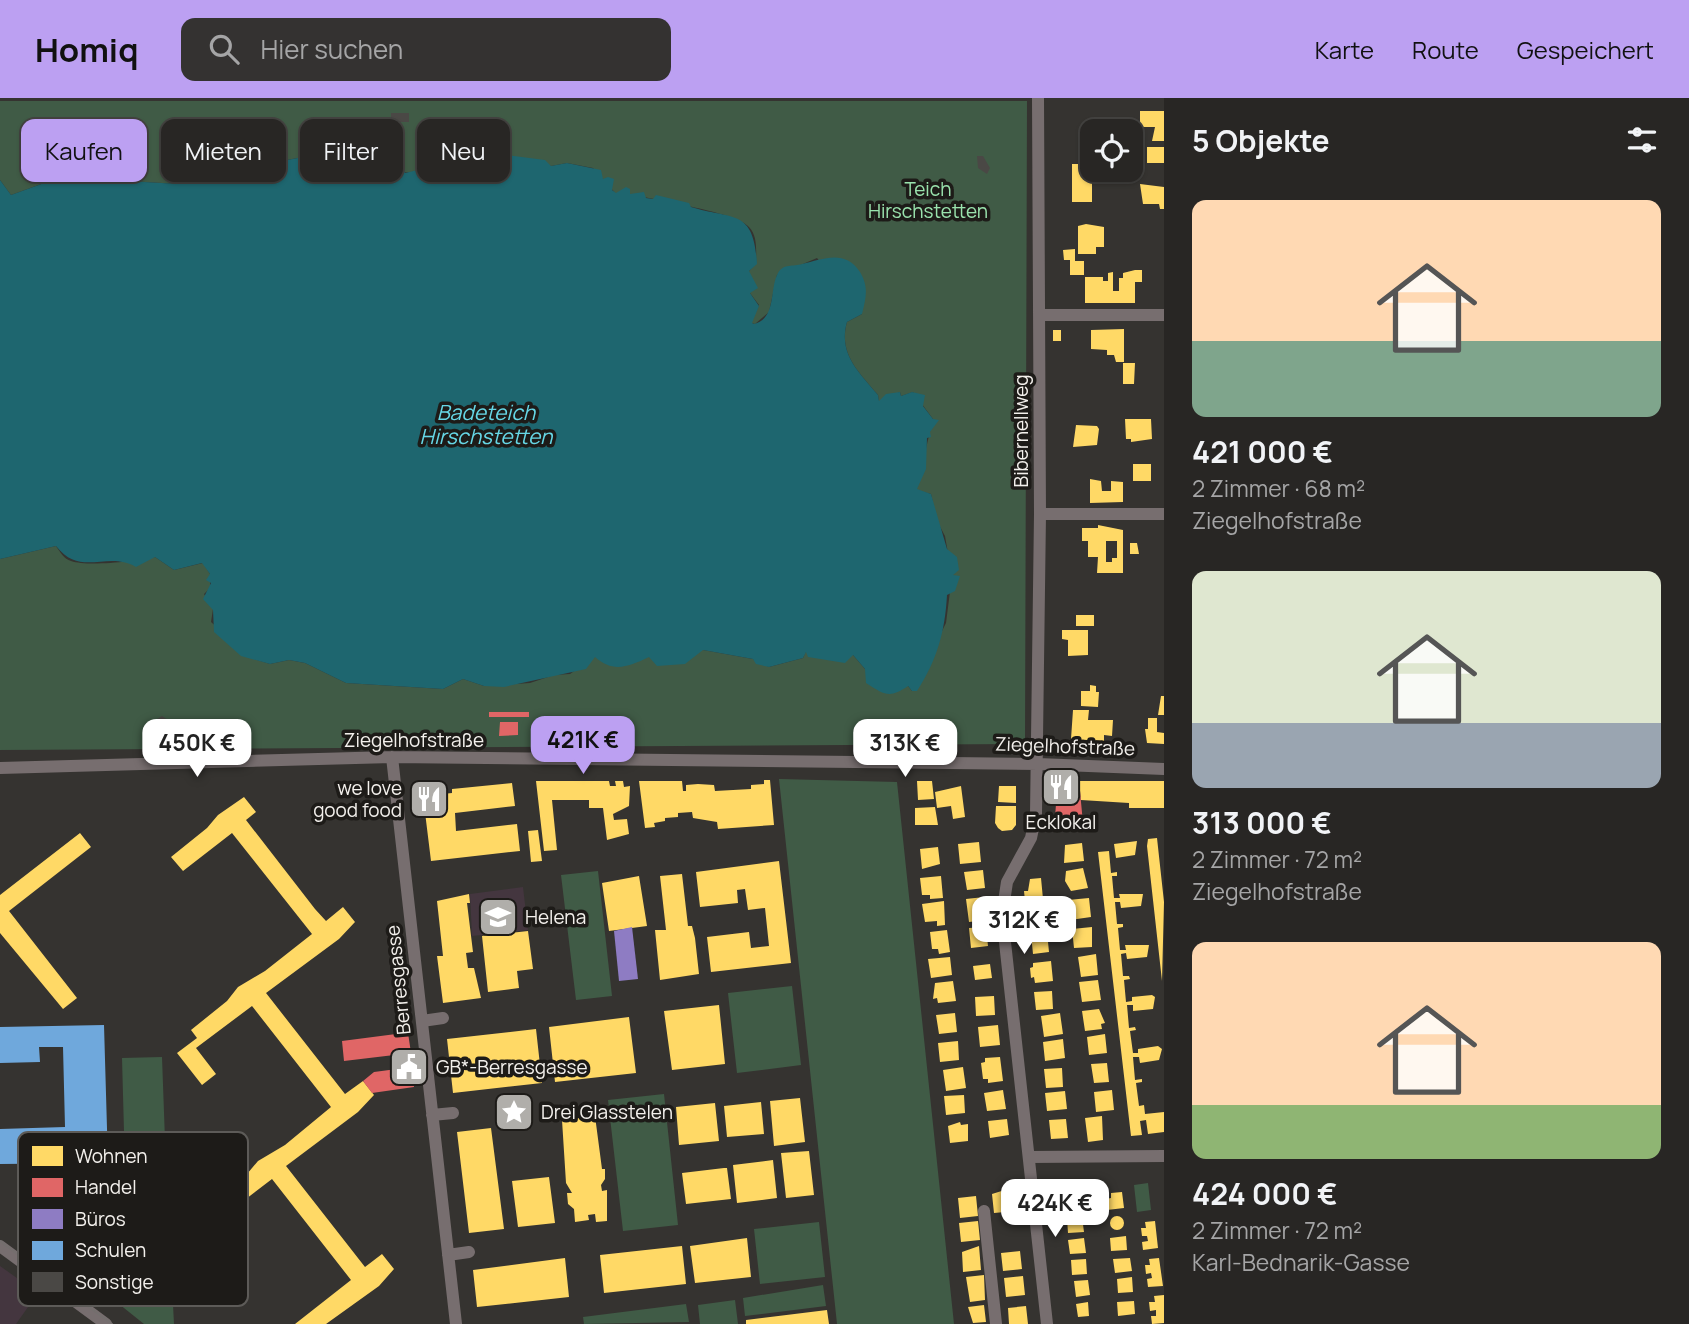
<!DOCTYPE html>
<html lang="de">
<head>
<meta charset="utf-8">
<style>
  body { margin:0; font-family:Manrope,sans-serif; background:#343231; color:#f1f3f6; height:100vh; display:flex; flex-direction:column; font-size:26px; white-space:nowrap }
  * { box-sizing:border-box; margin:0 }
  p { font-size:23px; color:#a5a5a6 }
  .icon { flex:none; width:38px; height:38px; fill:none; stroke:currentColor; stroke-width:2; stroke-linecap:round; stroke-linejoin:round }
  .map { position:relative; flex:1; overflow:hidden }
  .sheet { display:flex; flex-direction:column; background:#282624; width:525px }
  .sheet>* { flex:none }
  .top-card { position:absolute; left:21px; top:21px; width:665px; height:63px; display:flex; gap:14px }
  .fabs { position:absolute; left:1080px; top:21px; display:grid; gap:14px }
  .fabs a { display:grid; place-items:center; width:63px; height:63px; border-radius:14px; background:#282624; box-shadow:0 2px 5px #0004,0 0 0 2px #444341; font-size:35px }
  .price { position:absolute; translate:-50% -60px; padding:0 16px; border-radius:14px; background:#fff; color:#222; font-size:23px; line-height:46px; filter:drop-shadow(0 2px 4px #0008) }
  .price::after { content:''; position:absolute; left:50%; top:42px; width:21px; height:16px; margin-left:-10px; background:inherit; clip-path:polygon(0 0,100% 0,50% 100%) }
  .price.selected { background:#bca0f2; color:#111 }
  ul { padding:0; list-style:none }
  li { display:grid; align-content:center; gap:14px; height:371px; padding:0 28px }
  li span { display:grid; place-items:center; height:217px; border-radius:14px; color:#555 }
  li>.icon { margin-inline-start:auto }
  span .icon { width:126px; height:126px; fill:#fffc; stroke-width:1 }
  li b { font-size:30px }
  h2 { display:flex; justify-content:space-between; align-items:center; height:84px; padding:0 28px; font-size:30px }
  .pill { padding:0 24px; border-radius:14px; background:#282624; box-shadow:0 2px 5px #0004,0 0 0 2px #444341; font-size:24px; line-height:63px }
  .pill.selected { background:#bca0f2; color:#111 }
  header { display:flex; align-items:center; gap:42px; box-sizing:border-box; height:98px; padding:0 35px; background:#bca0f2; color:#111 }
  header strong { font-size:33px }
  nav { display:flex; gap:38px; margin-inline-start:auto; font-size:24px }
  .search { width:490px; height:63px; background:#343231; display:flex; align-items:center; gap:18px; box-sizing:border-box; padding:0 24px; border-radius:14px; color:#a5a5a6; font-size:26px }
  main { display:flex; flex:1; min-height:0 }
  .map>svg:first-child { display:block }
</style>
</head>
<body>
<header>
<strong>Homiq</strong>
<div class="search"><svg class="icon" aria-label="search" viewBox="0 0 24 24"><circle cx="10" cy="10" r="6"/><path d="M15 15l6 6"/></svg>Hier suchen</div>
<nav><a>Karte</a><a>Route</a><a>Gespeichert</a></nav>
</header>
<main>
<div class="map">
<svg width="1164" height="1226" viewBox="0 0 1164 1226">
  <rect width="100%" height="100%" fill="#353330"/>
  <path fill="#44363f" d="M523,789l5,43 -56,6 -2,-42z
    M0,1168l38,27 -22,31h-16z"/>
  <path fill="#405b46" d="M0,3h1027l-2,643 -1025,6v-191l56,-13c4,6 8,13 15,15 18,6 65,0 84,-4l19,13 29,-7 7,11v14l-6,6 9,15 -2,13 40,36 19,6 19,-4 16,3 41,20 97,6 20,-10 21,7 46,-3 24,-8 16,-1 25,-18 54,1 54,-7 50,9 16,8 34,-9 3,-7 47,4 12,14 43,17 4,5 34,-68 6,-47 -7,-40 -8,-15 -6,-27 -15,-4 17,-71 -20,-27 -12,4 -1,-4 -21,10 -1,-7c-19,-23 -40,-41 -31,-73l15,-8 -45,-56 -40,17 -8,37 -14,12 -4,-1 8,-18 -9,-12 -1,-22 7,-8c0,-11 2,-27 -7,-36 -13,-15 -95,-27 -119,-33v-5l-14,5 -23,-26 -26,-5 -16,3 -45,-11 -19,12 -107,7 -66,-19 -27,5 -5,7 -52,12 -51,5 -103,-6 -7,-4 -58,21 -11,-15z
    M779,681l118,3 57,542h-117z
    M598,773l14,125 -36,4 -15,-125z
    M792,888l9,79 -64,8 -9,-80z
    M162,959l4,111h-41l-3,-110z
    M664,996l14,131 -55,6 -15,-131z
    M1148,1085l3,27 -14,2 -3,-27z
    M126,1123l1,46 44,-1 3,58h-30l-60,-48 9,-13 -10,12 -36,-28 16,-22 13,10 -12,-11z
    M819,1124l6,55 -65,7 -6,-55z
    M823,1187l3,21 -81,10 -2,-18z
    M735,1202l3,24h-38l-2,-19z
    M686,1206l3,18 -105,2 -1,-7z"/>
  <path fill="#1e666f" d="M314,57l34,1 32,18 19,-10 6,9 17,-4 65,-2 19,-12 39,5 6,6 16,-3 34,7 2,9 5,-2 6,2 -2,11 4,3 10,-6 4,2v5l14,-2 2,6 7,1 3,-4 33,8 2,4c42,13 63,1 66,57l-8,7 9,17 -8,5 9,13 -7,17 2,1c23,-6 15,-35 24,-51 6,-10 15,-6 24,-9 21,-5 43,-15 58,8 9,15 6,26 2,42l-15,8c-9,32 12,50 31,73l1,6 7,-7 14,-2 1,4 11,-4 13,3 -2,11 10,13 6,1 -9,12 1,5 -4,1 -1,31 -9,20 14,5 16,55 10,8 2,13 -6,5 7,1 -5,15 -8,4c-2,37 -10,65 -30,96h-5l-4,-5c-18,12 -22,10 -42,-3l-1,-14 -12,-14 -8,8 -37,-6 -2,-5 -3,6 -34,9 -13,-3 -3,-5 -50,-9 -18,14 -28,2 -8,-9c-21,10 -36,16 -54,0l-9,12 -82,18 -20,-1 -21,-7 -20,10 -97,-6 -41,-20 -16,-3 -19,4 -29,-8 -27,-24 -1,-22 -10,-11 8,-16 -5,-3 4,-6 -8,-11 -28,7 -19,-13 -19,10c-29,-17 -55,11 -80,-21l-56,13v-379l11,15 58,-21 7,4 103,6 51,-5 52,-12 5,-7z"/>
  <path fill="#ffd966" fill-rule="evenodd" d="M1140,13h24v30h-12l3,-14h-15z
    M1147,49h17v16h-17z
    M1072,66h20v6h17v10h-17v22h-20z
    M1140,86l24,3v22h-4l-1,-5h-16z
    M1086,126l18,3v20h-8v7h-18v-28z
    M1075,151v12h9v14h-14v-15h-6l-1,-10z
    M1135,172h7v12h-7v21h-50v-26h18v4h5v-8l5,-1v19h6v-13h4v-5z
    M1124,231v33h-8l-2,-7h-7v-5l-16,-1v-19z
    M1053,232h8v11h-8z
    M1123,265h12l-1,21h-11z
    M1125,321h26l1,20 -21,3v-3h-5z
    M1076,327l21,1 2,3 -2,16 -24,2z
    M1133,366h18v17h-18z
    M1090,381l11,2 1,10h9v-10l12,1v20l-33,1z
    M1098,427l25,5v43h-26l1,-16h-10v-16h-6v-13h16zM1106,443h11v17h-5v4h-6z
    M1130,445h7l2,11h-9z
    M1076,517h18v11h-18z
    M1062,532h26v25l-20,1v-16l-6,-1z
    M1090,587l6,1v6h3l-1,15 -17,-1v-15h9z
    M1161,598h3v19h-6z
    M1073,612h16l-1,10h25l-1,16 -8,-1v6l-33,-2z
    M1148,620h9v14l7,1v11l-17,-1 -2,-14h3z
    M764,682h6l4,45 -56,4 -1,-7 -24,-4 -1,-6 -14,1v4l-13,1v3l-11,2 1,4 -10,1 -6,-47h43l1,10h3v-6l12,-1 16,1 1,6 36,-2v-4l13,-1z
    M536,683h73l1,5h6l-1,-5h8l1,6 6,-1 -1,20 -16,8 1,6 13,-1 2,15 -22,6 -4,-32h-14v-8h-37l5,50 -13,1z
    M917,683h15l2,18 -16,1z
    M1079,683h85v27h-35v-5l-48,-3z
    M512,685l3,23 -60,7 1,18 61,-7 3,27 -89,10 -8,-65 29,-3v-4z
    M961,688l4,31 -12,2 -2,-13 -14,2 -2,-16z
    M999,688h17v17l-18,-1z
    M244,699l12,15 -10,8 69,89 11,12 17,-14 12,15 -16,17 -73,54 79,101 18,-13 11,14 -16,17 -72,54 79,101 17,-13 12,15 -15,17 -53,38h-31l56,-44 -79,-101 -56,43 21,26 -14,11 -26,-33 20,-15 -6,-9 36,-28 11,-13 27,-16 46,-38 -79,-101 -56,42 20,26 -14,11 -25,-32 20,-15 -6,-8 36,-29 11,-14 27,-16 47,-37 -80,-101 -49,38 -12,-14 36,-29 11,-13z
    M996,708h20v19l-4,5 -10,1 -4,-3 -3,-5z
    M935,709l3,18h-23v-17z
    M538,732l4,31 -11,1 -3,-31z
    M80,735l11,14 -82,64 68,87 -14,11 -63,-76v-38z
    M1157,740l7,64 -2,79 -15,-135 1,-7z
    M1137,743l-2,14 -19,3 -2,-14z
    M979,744l2,20 -21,2 -2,-20z
    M1082,745l2,18 -20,2 1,-18z
    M938,749l2,17 -18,5 -2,-20z
    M1109,753l2,22 6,-1v4h-5l2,22h6l-1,-4h24l-2,12 -20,2 -1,-6h-5l2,22h6v3l-5,1 2,22h6l-1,-5h24l-2,12 -20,2 -1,-6 -5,1 2,22h6l1,3 -6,1 2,22 6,-1v-4l20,-2 3,2 -2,12 -20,2v-6h-6l2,23 6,-1 1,3 -6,1 3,22h5v-4l20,-3 4,3 -3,11 -19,3 -1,-6h-6l2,23 7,-1v3l-6,1 3,23 5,-1 1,9 19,-2v20l-16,2 -2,-14 -6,1 2,14 -11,1 -33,-284z
    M779,763l12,102 -80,9 -4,-35 42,-5 2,16 18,-2 -4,-38 -17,2 -3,-21 -8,1 1,13 -38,4 -4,-35z
    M1083,770l5,20 -17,3 -6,-10 1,-10z
    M983,772l2,18 -18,2 -3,-18z
    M682,776l6,52h4l3,12 4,36 -39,6 -5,-50h11l-6,-54z
    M639,778l8,50 -38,5 -7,-48z
    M941,778l2,22 -13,1v-4h-8l-2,-17z
    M1041,780l2,21 -18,2 -1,-10h4l2,-12z
    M469,796l1,9h-3l6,49 -7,1 2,15h6l7,30 -38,5 -6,-47h6l-6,-55z
    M984,799l3,23 -18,2 -3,-23z
    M1089,800l2,19 -21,3 -2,-20z
    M944,803l1,24 -8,1v-5l-12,1 -3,-18z
    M1043,806l2,16 -22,2 -2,-16z
    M986,829l2,19 -17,2 -2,-20z
    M1092,829v20l-18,1 -2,-19z
    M947,832l3,22 -11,2 -1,-5h-6l-2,-17z
    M528,833l5,38 -16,2 2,17 -31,4 -6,-56z
    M1047,834l2,20 -16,2 -2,-20z
    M1096,856l2,21 -17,2 -3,-20z
    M950,859l2,18 -21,3 -3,-19z
    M1051,863l2,20 -18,2 -1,-6 -3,1 -1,-10 3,-1v-4z
    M990,866l2,14 -17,2 -2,-14z
    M1098,882l3,20 -19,2 -3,-20z
    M953,883l3,20 -18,2 -1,-5 -4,1 2,-16z
    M1052,893l1,18 -17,1 -2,-18z
    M994,898l1,19 -19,1 -1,-19z
    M719,907l6,59 -53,6 -8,-59z
    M1099,911l6,14 -4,1 1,5 -17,2 -3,-20z
    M955,915l2,19 -18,2 -3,-19z
    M1060,915l3,21 -19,3 -3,-21z
    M629,919l7,56 -81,9 -6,-55z
    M998,927l2,20 -20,2 -2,-20z
    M536,931l6,54 -89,10 -6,-54z
    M1105,936l2,19 -18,2 -2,-18z
    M1063,941l2,19 -20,3 -2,-19z
    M958,943l1,19 -19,2 -2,-19z
    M1000,959l3,24 -15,2v-4h-5l-2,-16 4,-1v-4z
    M1107,965l2,19 -15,1 -3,-19z
    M963,969l3,21 -20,3 -3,-21z
    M1062,970l1,19 -17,1 -2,-19z
    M1003,992l3,19 -19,2 -3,-18z
    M1112,992l2,20 -18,2 -2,-20z
    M1065,993l2,18 -20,2 -2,-18z
    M964,997l1,18 -19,2 -2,-19z
    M800,1000l5,44 -31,4 -4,-45z
    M761,1004l3,32 -37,3 -3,-31z
    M715,1005l4,38 -40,4 -3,-38z
    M595,1018l7,53h3v10l-4,6 1,6 5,-1v31l-11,1 -1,-8 -7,1 1,5 -14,2 -1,-13 -6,-5 -1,-11h5l-6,-10 -4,-63z
    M1102,1018l1,24 -15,2 -3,-24z
    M1007,1021l2,16 -19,3 -2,-17z
    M1066,1021l2,19 -17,1 -2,-19z
    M960,1024l1,3 7,-1v17l-18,2 -2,-17z
    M491,1030l13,101 -35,4 -12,-101z
    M809,1053l5,44 -28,3 -5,-45z
    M773,1062l4,38 -40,5 -4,-38z
    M724,1070h3l4,31 -45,5 -4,-31z
    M549,1079l6,46 -37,4 -6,-46z
    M1008,1091v5l7,-1 1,18 -22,2 -2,-19z
    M1122,1094l2,16 -17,2 -1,-11 5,-1v-5z
    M976,1098l2,20 -18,2 -2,-20z
    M1080,1098l1,12 -14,2 -2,-13z
    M1110 1125a7 7 0 1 1 14 0a7 7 0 1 1-14 0Z
    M1082,1119l2,15 -16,1 -1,-14z
    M978,1123l2,19 -19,2 -2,-19z
    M1155,1123l3,27 -15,2 -1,-8 6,-1 -1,-5h-5l-1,-8h5l-1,-6z
    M1126,1138l1,14 -16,1 -1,-13z
    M747,1140l4,39 -56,6 -5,-37z
    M1084,1140l2,15 -16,1 -2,-14z
    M682,1148l4,38 -82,9 -4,-38z
    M979,1148l2,24 -18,2 -1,-20z
    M1020,1153l2,18 -19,2 -2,-18z
    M565,1160l4,39 -92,10 -4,-37z
    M1130,1160l2,13 -17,2 -2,-14z
    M1159,1160l4,28 -15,1 -1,-8 5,-1 -1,-5 -5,1 -1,-9h5l-1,-6z
    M1086,1161l1,15 -15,1 -1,-15z
    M984,1177l1,25 -15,2 -4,-25z
    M1023,1178l2,19 -19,2 -2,-19z
    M1132,1179l1,15 -15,1 -1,-14z
    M1088,1182l2,15 -14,2 -2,-16z
    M1164,1197v28l-12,1 -1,-8h5v-6l-6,1 -1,-9h6l-1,-6z
    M1134,1203l1,13 -17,2 -1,-14z
    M1088,1204l1,14 -11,1 -2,-13z
    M984,1207l2,17 -13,1 -5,-16z
    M1026,1208l2,18h-19l-1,-16z
    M827,1212l2,14h-83v-4z"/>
  <path fill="#e06666" d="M489,614h40v5h-40z
    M500,624h18v13l-19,1z
    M1063,681l16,2 4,42 -4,1v6l-25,1 2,-27 -2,-24z
    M407,928l4,27 -67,8 -2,-20 54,-7 -1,-7z
    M412,969l2,20 -42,6 -9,-12 11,-9z"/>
  <path fill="#8e7cc3" d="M632,829l6,52 -19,2 -5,-50z"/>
  <path fill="#6fa8dc" d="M104,927l4,138 -108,1v-35l65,-2 -2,-80h-24l1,15 -40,1v-36z"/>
  <path fill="#4a4845" d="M391,15h18v9h-18z
    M977,58h6l7,12 -3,6 -9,-6z
    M162,618l9,6 -3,6h-12l-4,-6z"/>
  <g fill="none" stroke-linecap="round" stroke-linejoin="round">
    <path stroke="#776e6f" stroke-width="12" d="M1038,0l2,416 -4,300 -5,24 -24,44 -5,33 45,409
      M1039,217h125
      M1040,416h124
      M392,659l64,567
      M0,670l392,-11 646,7 126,5
      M422,923l21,-3
      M432,1017l21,-2
      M1030,1059l134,-1
      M984,1113l12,113
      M0,1148l106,78
      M448,1157l21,-3"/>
    <path stroke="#746f6e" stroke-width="2" d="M0,1143l112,83"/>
  </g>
  <defs>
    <g id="restaurant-square" transform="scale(2.0125)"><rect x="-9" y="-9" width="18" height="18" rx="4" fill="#b0aeaa" stroke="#1d1b18"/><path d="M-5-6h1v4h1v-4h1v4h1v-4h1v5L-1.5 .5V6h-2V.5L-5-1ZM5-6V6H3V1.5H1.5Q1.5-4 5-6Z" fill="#fff"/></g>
    <g id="school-square" transform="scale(2.0125)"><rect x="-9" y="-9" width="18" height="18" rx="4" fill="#b0aeaa" stroke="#1d1b18"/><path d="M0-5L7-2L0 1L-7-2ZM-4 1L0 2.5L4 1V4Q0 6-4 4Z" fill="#fff"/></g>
    <g id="civic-square" transform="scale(2.0125)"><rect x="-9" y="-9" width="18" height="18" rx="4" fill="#b0aeaa" stroke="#1d1b18"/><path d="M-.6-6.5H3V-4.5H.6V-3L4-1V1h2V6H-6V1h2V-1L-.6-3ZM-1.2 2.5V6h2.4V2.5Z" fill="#fff"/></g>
    <g id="sight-square" transform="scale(2.0125)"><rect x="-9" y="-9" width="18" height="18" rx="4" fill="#b0aeaa" stroke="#1d1b18"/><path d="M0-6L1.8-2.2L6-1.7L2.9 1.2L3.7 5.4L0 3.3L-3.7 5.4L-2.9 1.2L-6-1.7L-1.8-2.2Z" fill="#fff"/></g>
  </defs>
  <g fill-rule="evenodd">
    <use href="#restaurant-square" x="1061" y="689"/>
    <use href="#restaurant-square" x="429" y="701"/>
    <use href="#school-square" x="498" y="819"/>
    <use href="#civic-square" x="409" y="969"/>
    <use href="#sight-square" x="514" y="1014"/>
  </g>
  <g text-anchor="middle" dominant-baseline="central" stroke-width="7" stroke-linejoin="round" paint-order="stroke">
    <g font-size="19" fill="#9ae3ad" stroke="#1d1b18">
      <text x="928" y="91">Teich<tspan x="928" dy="22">Hirschstetten</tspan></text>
    </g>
    <g font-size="19" fill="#f3f0ec" stroke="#1d1b18">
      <text transform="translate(1021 333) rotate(-90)">Bibernellweg</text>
      <text x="414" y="642">Ziegelhofstraße</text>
      <text transform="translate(1065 648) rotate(2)">Ziegelhofstraße</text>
      <text transform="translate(398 882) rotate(-96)">Berresgasse</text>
    </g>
    <g font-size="19" fill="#f3f0ec" stroke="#1d1b18" text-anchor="start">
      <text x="402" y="690" text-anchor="end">we love<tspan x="402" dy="22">good food</tspan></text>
      <text x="1061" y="724" text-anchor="middle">Ecklokal</text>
      <text x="525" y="819">Helena</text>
      <text x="436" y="969">GB*-Berresgasse</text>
      <text x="541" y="1014">Drei Glasstelen</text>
    </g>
    <g font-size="21" font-style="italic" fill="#66d7e6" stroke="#1d1b18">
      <text x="486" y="314">Badeteich<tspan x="486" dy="24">Hirschstetten</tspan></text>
    </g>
  </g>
  <rect x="18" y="1034" width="230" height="174" rx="10" fill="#1d1b18" stroke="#5d5b58" stroke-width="2"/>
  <rect x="32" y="1048" width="31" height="20" fill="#ffd966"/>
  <rect x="32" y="1080" width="31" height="19" fill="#e06666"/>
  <rect x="32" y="1111" width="31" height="20" fill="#8e7cc3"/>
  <rect x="32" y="1143" width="31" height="19" fill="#6fa8dc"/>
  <rect x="32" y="1174" width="31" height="20" fill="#4a4845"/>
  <g font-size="19" fill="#f3f0ec">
    <text x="75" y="1065">Wohnen</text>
    <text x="75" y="1096">Handel</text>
    <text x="75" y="1128">Büros</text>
    <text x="75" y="1159">Schulen</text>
    <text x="75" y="1191">Sonstige</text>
  </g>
</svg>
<div class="fabs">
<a><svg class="icon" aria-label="locate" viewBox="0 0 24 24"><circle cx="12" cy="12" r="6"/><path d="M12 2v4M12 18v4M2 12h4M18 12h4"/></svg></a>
</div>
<b class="price selected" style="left:583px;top:678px">421K €</b>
<b class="price" style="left:197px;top:681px">450K €</b>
<b class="price" style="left:905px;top:681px">313K €</b>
<b class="price" style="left:1024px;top:858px">312K €</b>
<b class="price" style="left:1055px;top:1141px">424K €</b>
<div class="top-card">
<a class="pill selected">Kaufen</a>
<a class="pill">Mieten</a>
<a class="pill">Filter</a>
<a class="pill">Neu</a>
</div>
</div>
<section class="sheet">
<h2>5 Objekte<svg class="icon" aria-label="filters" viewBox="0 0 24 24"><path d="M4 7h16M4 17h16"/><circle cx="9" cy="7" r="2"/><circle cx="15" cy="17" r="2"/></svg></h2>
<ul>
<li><span style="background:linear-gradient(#ffd9b3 65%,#7fa58c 0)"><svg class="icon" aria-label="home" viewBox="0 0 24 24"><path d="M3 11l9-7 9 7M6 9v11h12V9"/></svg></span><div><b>421 000 €</b><p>2 Zimmer · 68 m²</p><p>Ziegelhofstraße</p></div></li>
<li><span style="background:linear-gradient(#dfe7d0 70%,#9aa5b1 0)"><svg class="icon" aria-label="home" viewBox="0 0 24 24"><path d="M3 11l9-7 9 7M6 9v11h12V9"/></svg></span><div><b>313 000 €</b><p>2 Zimmer · 72 m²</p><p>Ziegelhofstraße</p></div></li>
<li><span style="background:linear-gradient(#ffd9b3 75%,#8fb573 0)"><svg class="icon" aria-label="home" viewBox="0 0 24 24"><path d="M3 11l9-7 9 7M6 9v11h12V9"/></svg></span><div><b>424 000 €</b><p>2 Zimmer · 72 m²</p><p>Karl-Bednarik-Gasse</p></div></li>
</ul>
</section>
</main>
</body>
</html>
